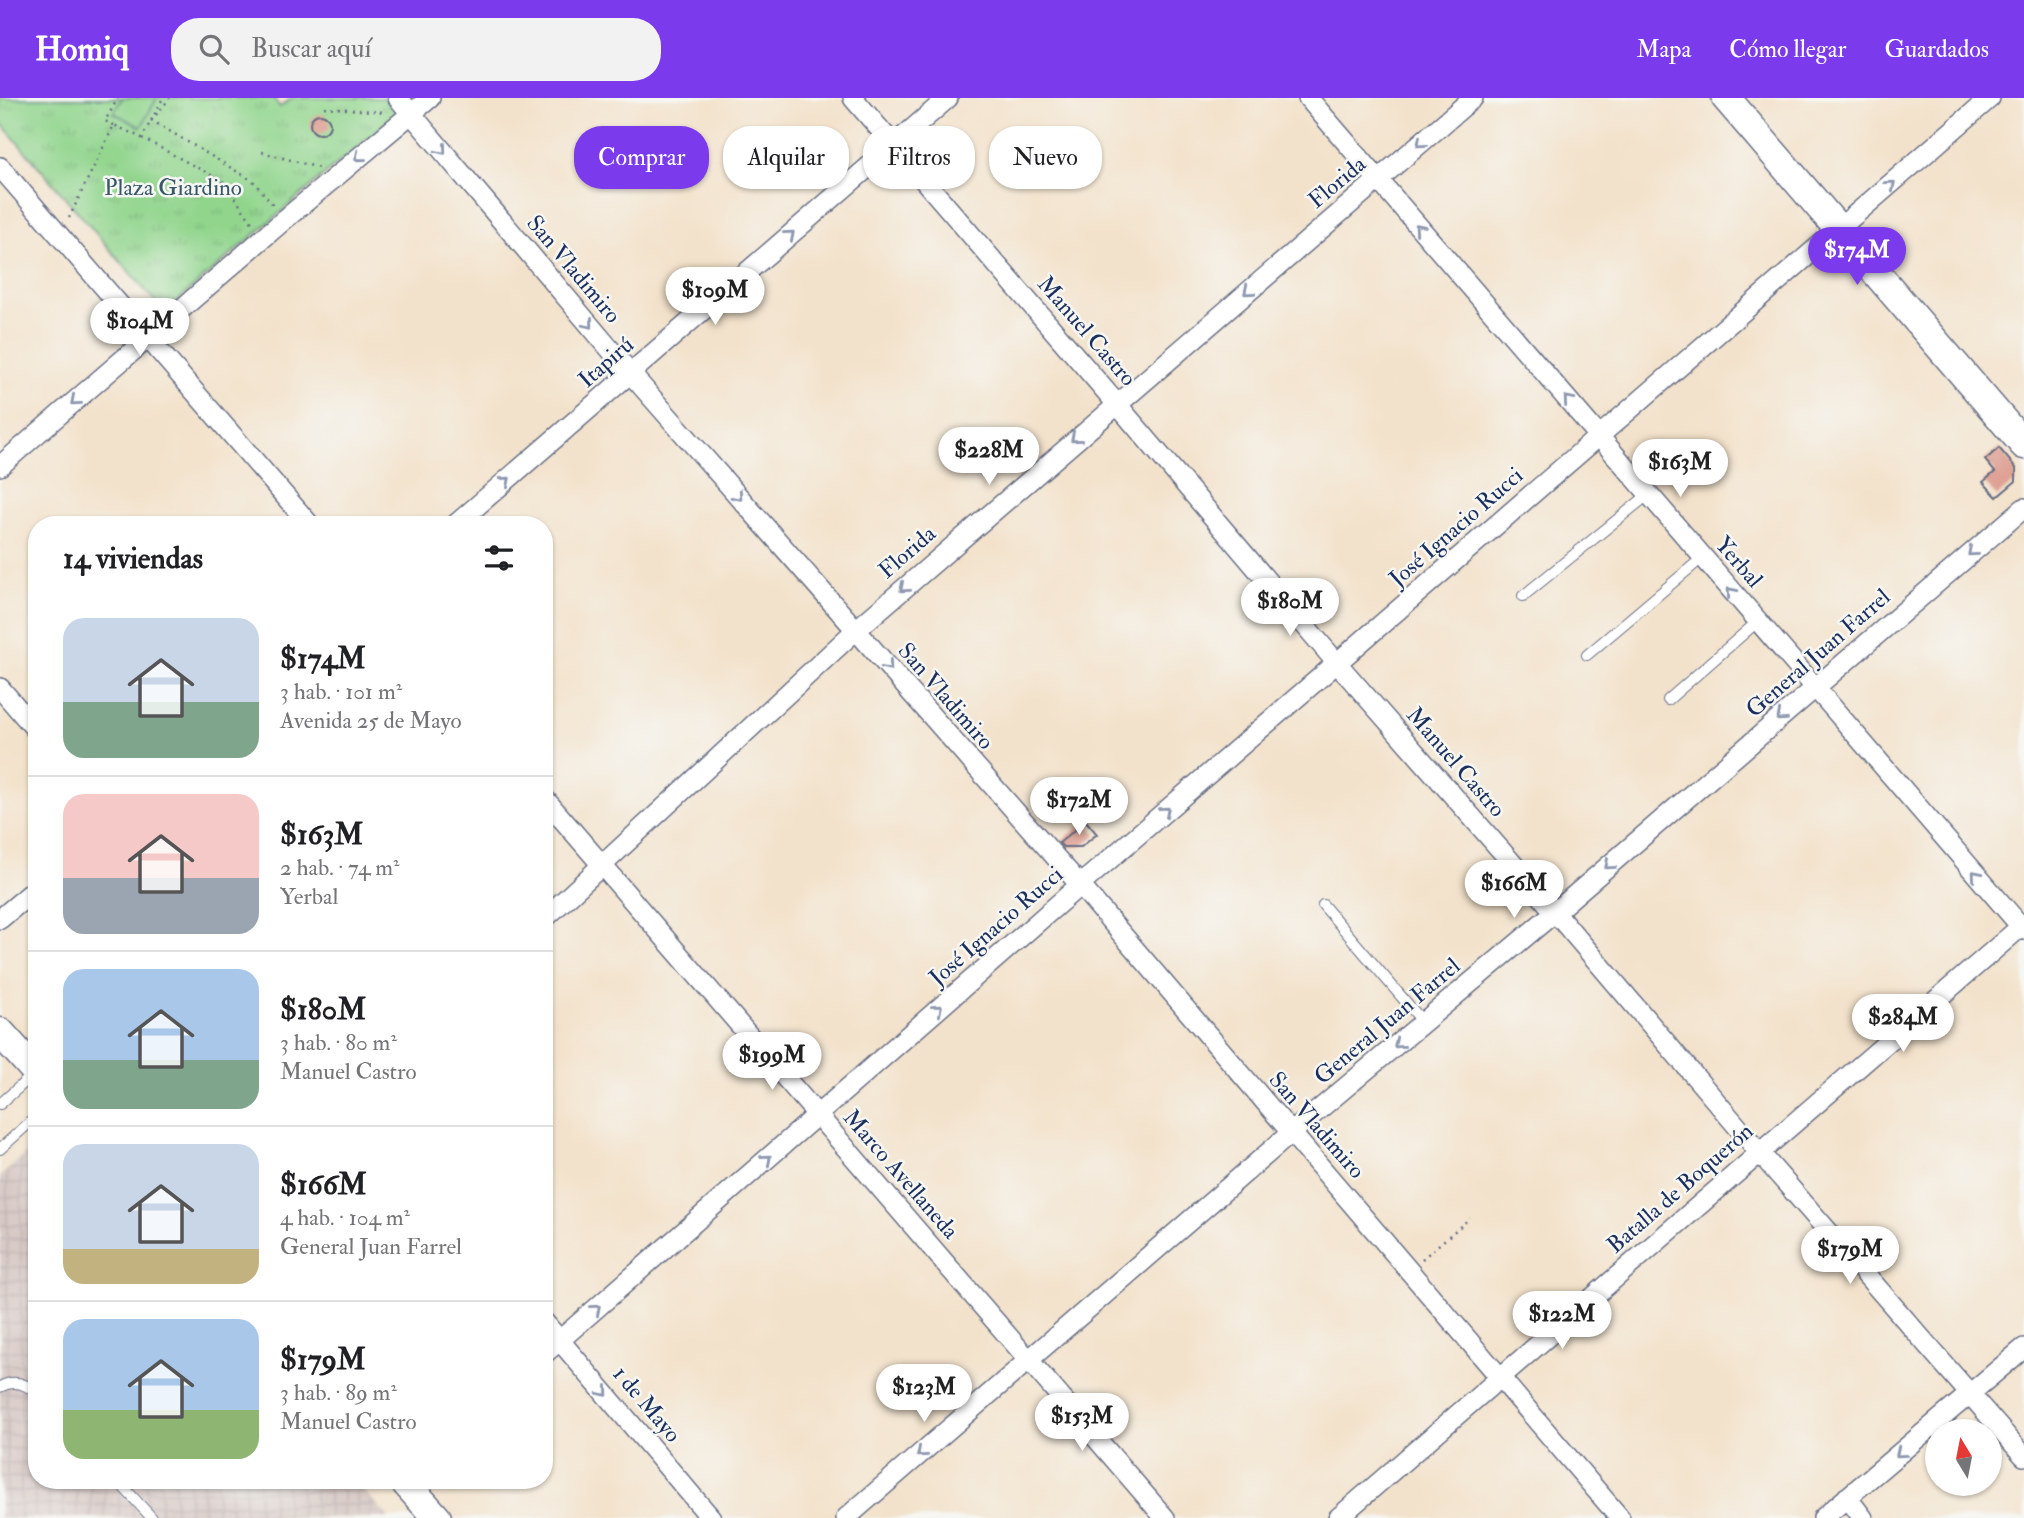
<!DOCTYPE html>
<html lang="es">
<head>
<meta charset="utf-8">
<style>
  body { margin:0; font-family:"IM FELL Double Pica",serif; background:#f2f2f2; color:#202124; height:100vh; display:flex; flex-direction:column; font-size:26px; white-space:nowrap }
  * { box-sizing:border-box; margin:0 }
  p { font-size:23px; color:#757577 }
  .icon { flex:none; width:38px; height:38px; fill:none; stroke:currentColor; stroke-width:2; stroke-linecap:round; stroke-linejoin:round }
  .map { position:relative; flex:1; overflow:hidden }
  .panel { position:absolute; left:28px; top:418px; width:525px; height:973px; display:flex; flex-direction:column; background:#fff; border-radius:28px; box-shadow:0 2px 5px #0004 }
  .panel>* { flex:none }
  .guide { position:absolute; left:574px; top:28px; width:665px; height:63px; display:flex; gap:14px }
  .needle { width:46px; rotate:350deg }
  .fabs { position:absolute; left:1925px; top:1321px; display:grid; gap:14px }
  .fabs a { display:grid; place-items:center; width:77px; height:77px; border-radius:50%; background:#fff; box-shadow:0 2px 5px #0004; font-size:35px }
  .price { position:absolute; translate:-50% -60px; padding:0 16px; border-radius:24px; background:#fff; color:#222; font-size:23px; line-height:46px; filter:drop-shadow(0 2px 4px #0008) }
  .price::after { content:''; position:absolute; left:50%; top:42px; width:21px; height:16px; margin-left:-10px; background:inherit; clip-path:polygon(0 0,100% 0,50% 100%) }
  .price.on { background:#7c3aed; color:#fff }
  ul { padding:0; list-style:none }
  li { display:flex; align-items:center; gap:21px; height:175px; padding:0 35px }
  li+li { border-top:2px solid #e0e0e0 }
  li span { display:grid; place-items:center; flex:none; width:196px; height:140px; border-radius:21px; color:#555 }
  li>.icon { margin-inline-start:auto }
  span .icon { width:84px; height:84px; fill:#fffc; stroke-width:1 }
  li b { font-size:30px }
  h2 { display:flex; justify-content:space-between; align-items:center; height:84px; padding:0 35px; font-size:30px }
  .chip { padding:0 24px; border-radius:28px; background:#fff; box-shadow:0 2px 5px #0004; font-size:24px; line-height:63px }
  .chip.on { background:#7c3aed; color:#fff }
  header { display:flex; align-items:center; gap:42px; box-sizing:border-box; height:98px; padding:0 35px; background:#7c3aed; color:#fff }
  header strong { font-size:33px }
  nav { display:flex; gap:38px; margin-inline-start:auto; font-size:24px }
  .search { width:490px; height:63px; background:#f2f2f2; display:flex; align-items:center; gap:18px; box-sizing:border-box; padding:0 24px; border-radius:28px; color:#757577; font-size:26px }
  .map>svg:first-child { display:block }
</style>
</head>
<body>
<header>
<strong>Homiq</strong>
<div class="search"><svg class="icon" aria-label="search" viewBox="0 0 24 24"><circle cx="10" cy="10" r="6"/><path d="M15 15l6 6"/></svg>Buscar aquí</div>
<nav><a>Mapa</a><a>Cómo llegar</a><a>Guardados</a></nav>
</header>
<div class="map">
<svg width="2024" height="1420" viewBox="0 0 2024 1420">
  <defs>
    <pattern id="industrial-grid" width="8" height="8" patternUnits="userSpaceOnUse" patternTransform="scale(1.75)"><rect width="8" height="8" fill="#d1c0bc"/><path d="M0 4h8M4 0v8" fill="none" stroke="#b3a5a4"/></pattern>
    <pattern id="grass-tufts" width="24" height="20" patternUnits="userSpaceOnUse" patternTransform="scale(1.75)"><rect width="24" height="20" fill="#91d58d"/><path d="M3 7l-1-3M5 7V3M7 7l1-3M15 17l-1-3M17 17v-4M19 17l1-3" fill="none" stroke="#7cb77c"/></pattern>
  </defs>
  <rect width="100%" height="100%" fill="#f6f6f2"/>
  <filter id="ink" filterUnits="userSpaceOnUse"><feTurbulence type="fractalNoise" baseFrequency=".0143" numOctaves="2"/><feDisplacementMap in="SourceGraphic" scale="14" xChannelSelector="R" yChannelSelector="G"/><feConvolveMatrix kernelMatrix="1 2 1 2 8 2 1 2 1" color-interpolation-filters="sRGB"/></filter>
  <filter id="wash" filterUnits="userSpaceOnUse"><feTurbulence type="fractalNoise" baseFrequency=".00686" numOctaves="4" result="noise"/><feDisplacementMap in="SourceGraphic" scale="28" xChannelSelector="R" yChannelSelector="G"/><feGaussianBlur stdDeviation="1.57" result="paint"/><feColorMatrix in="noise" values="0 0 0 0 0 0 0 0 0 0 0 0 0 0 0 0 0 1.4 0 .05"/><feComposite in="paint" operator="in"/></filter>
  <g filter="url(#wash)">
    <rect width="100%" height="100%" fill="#f3e2cb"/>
    <path fill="url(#industrial-grid)" d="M37,1048v334l318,1 34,37h-389v-341l33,-30z"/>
    <path fill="url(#grass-tufts)" stroke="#568276" stroke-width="2" d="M0,0h273l7,9 12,-9h93l13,14 -234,200 -164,-190z"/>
    <path fill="#91d58d" stroke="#568276" stroke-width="2" d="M122,0h35l-16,29 -27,-14z"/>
    <g id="blocks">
      <path fill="#dc9688" d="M310 26a10 10 0 1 1 20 0a10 10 0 1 1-20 0Z
        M1999,350l17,20v13l-19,16 -14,-15 12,-10 -10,-12z
        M1086,723l11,13 -16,13h-18l-4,-4z"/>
    </g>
  </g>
  <g filter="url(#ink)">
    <use href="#blocks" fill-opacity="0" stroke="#676e84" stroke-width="2"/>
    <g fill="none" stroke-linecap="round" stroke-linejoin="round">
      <g stroke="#676e84" stroke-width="12">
        <path id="lane" d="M1523,498l126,-102
          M1587,557l115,-97
          M1668,602l89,-78
          M1323,807l100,117
          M0,1006l35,-31
          M0,1051l37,-33
          M0,1289c14,-8 26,-4 37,7
          M117,1382l35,38"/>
      </g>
      <g stroke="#676e84" stroke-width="22">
        <path id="street" d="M398,0l233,276 449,511 540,633
          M853,0l263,305 220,259 219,250 204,240 265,304
          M1308,0l716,832
          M0,69l310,358
          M0,368l284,-246 146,-122
          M455,427l493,-427
          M0,590l37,43
          M544,700l621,720
          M0,821l37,-31
          M544,821l312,-289 617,-532
          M544,1224l167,196
          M544,1256l536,-469 910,-787
          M1847,1399l16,21
          M846,1420l445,-385 264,-221 469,-404
          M1338,1420l686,-594
          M1823,1420l201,-170"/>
      </g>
      <g stroke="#676e84" stroke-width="31">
        <path id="secondary" d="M1726,0l298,347
          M0,934l37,41
          M403,1382l34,38"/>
      </g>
      <path stroke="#676e84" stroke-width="2.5" stroke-dasharray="2 5" stroke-linecap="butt" d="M324,9l60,5
        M156,17l14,-17
        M151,22l102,61 21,25
        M114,27l-9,-4 13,-23
        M142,40l82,44 29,42
        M262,54l57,16
        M69,120l45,-93 28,13 21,-40
        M1422,1161l48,-41"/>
      <use href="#lane" stroke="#fff" stroke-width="10"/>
      <use href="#street" stroke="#fff" stroke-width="19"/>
      <use href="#secondary" stroke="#fff" stroke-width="28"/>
    </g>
    <defs><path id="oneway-chevron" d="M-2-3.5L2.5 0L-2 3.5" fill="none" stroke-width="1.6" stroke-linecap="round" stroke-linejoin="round" transform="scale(1.75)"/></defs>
    <g stroke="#8d97ae">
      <use href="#oneway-chevron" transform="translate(1421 45) rotate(139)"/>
      <use href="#oneway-chevron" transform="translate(442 52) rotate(50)"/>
      <use href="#oneway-chevron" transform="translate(359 59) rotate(141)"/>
      <use href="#oneway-chevron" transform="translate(1891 87) rotate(-41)"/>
      <use href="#oneway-chevron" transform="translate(1419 130) rotate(-131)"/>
      <use href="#oneway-chevron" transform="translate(790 137) rotate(-41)"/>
      <use href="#oneway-chevron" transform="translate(1248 193) rotate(140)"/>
      <use href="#oneway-chevron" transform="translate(589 226) rotate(50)"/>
      <use href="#oneway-chevron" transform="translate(1568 302) rotate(-131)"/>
      <use href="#oneway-chevron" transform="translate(75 303) rotate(139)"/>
      <use href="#oneway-chevron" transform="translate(1075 340) rotate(139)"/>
      <use href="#oneway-chevron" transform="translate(506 383) rotate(-41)"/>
      <use href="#oneway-chevron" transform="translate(738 398) rotate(49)"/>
      <use href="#oneway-chevron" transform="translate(1972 454) rotate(139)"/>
      <use href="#oneway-chevron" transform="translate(904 490) rotate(139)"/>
      <use href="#oneway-chevron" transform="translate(1731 494) rotate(-131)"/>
      <use href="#oneway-chevron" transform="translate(888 568) rotate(49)"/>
      <use href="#oneway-chevron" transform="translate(1781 619) rotate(139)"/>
      <use href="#oneway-chevron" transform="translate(1165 713) rotate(-41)"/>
      <use href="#oneway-chevron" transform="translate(1609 767) rotate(139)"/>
      <use href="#oneway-chevron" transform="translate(1976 777) rotate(-131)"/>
      <use href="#oneway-chevron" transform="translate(938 911) rotate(-41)"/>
      <use href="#oneway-chevron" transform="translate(1398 946) rotate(140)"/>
      <use href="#oneway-chevron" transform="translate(767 1061) rotate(-41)"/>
      <use href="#oneway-chevron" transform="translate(596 1211) rotate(-41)"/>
      <use href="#oneway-chevron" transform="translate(604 1294) rotate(50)"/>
      <use href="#oneway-chevron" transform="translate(921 1355) rotate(139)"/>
      <use href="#oneway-chevron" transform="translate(1900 1355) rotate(140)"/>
    </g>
  </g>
  <g text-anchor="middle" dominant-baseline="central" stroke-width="5" stroke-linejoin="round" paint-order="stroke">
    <g font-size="23" fill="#1b2f5e" stroke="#f6f6f2">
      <text transform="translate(1337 84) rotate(-40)">Florida</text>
      <text transform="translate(574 171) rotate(50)">San Vladimiro</text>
      <text transform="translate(1087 233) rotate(49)">Manuel Castro</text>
      <text transform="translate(606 264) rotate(-41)">Itapirú</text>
      <text transform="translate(1456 429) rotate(-41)">José Ignacio Rucci</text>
      <text transform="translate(907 454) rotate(-41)">Florida</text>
      <text transform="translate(1739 464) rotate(49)">Yerbal</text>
      <text transform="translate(1818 555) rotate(-41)">General Juan Farrel</text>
      <text transform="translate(946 598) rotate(49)">San Vladimiro</text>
      <text transform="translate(1456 664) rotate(49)">Manuel Castro</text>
      <text transform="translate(996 828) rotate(-41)">José Ignacio Rucci</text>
      <text transform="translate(1387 923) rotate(-40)">General Juan Farrel</text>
      <text transform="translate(1317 1027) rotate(49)">San Vladimiro</text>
      <text transform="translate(901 1076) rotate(49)">Marco Avellaneda</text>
      <text transform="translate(1680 1090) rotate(-41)">Batalla de Boquerón</text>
      <text transform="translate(647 1306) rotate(50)">1 de Mayo</text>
    </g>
    <g font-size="23" fill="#38586a" stroke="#f6f6f2">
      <text x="173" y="89">Plaza Giardino</text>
    </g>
  </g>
</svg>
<div class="fabs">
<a><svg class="needle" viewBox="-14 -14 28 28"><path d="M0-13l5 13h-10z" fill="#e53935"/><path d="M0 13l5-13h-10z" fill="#757577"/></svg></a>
</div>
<b class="price on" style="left:1857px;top:189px">$174M</b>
<b class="price" style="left:715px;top:229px">$109M</b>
<b class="price" style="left:140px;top:260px">$104M</b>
<b class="price" style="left:989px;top:389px">$228M</b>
<b class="price" style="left:1680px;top:401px">$163M</b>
<b class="price" style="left:1290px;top:540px">$180M</b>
<b class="price" style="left:1079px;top:739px">$172M</b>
<b class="price" style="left:1514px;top:822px">$166M</b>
<b class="price" style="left:1903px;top:956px">$284M</b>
<b class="price" style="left:772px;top:994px">$199M</b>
<b class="price" style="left:1850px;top:1188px">$179M</b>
<b class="price" style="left:1562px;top:1253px">$122M</b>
<b class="price" style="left:924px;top:1326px">$123M</b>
<b class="price" style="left:1082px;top:1355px">$153M</b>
<div class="guide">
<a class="chip on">Comprar</a>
<a class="chip">Alquilar</a>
<a class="chip">Filtros</a>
<a class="chip">Nuevo</a>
</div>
<section class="panel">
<h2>14 viviendas<svg class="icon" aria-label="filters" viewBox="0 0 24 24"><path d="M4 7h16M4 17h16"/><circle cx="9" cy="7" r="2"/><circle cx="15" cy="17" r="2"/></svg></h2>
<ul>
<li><span style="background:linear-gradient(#c9d6e8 60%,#7fa58c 0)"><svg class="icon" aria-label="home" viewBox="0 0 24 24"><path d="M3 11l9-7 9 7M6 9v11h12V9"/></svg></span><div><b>$174M</b><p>3 hab. · 101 m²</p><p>Avenida 25 de Mayo</p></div></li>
<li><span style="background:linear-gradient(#f6c9c9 60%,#9aa5b1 0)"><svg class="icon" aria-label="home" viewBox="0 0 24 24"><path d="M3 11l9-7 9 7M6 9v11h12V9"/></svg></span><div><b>$163M</b><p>2 hab. · 74 m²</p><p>Yerbal</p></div></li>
<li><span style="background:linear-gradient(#a9c7e8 65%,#7fa58c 0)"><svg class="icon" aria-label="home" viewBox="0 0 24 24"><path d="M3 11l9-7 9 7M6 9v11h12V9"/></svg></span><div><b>$180M</b><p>3 hab. · 80 m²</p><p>Manuel Castro</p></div></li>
<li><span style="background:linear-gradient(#c9d6e8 75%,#c2b280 0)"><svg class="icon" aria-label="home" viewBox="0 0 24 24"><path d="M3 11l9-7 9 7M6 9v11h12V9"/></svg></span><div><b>$166M</b><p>4 hab. · 104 m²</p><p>General Juan Farrel</p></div></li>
<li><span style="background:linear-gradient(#a9c7e8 65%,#8fb573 0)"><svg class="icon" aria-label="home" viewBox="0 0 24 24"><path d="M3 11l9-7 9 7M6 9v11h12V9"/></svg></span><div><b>$179M</b><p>3 hab. · 89 m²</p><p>Manuel Castro</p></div></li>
</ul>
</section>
</div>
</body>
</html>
